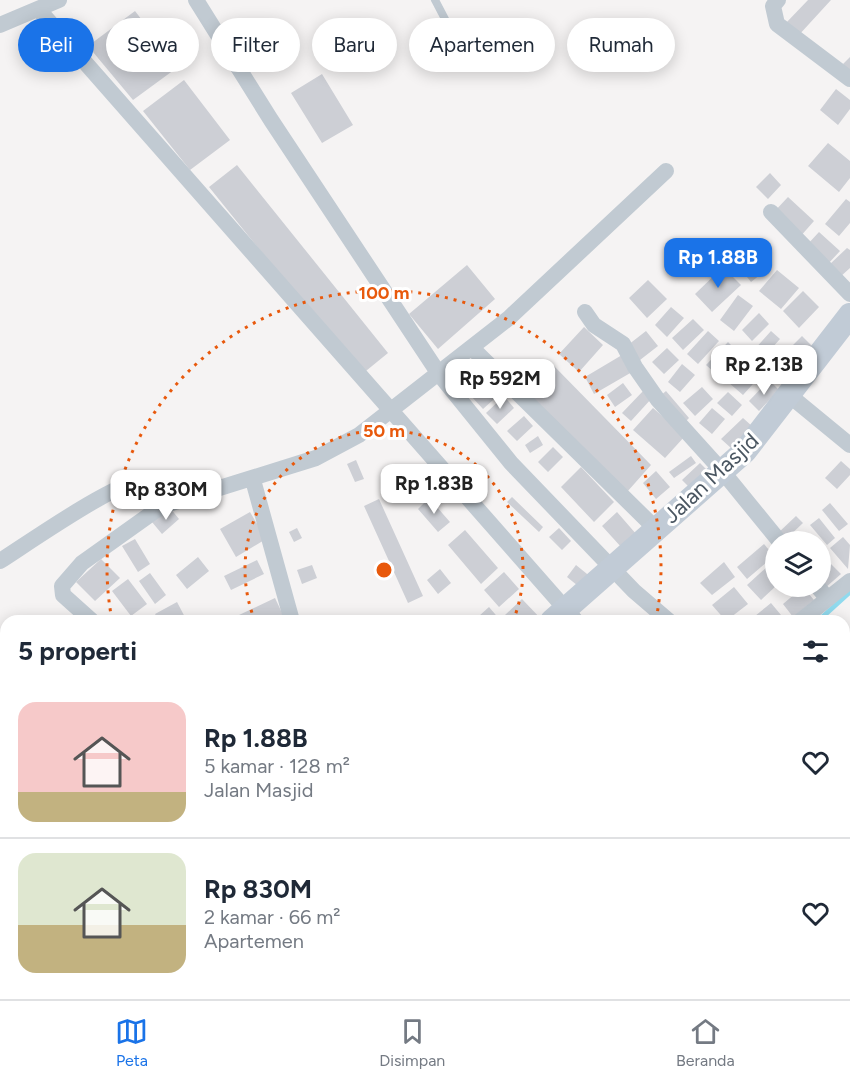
<!DOCTYPE html>
<html lang="id">
<head>
<meta charset="utf-8">
<style>
  body { margin:0; font-family:Figtree,sans-serif; background:#f2f2f3; color:#1f2937; height:100vh; display:flex; flex-direction:column; font-size:22px; white-space:nowrap }
  * { box-sizing:border-box; margin:0 }
  p { font-size:20px; color:#747a83 }
  .icon { flex:none; width:33px; height:33px; fill:none; stroke:currentColor; stroke-width:2; stroke-linecap:round; stroke-linejoin:round }
  .map { position:relative; flex:1; overflow:hidden }
  .sheet { position:absolute; left:0px; top:615px; width:850px; height:384px; display:flex; flex-direction:column; background:#fff; border-radius:18px 18px 0 0; box-shadow:0 3px 15px #0003 }
  .sheet>* { flex:none }
  .guide { position:absolute; left:18px; top:18px; width:814px; height:54px; display:flex; gap:12px }
  .controls { position:absolute; left:765px; top:531px; display:grid; gap:12px }
  .controls a { display:grid; place-items:center; width:66px; height:66px; border-radius:50%; background:#fff; box-shadow:0 3px 15px #0003; font-size:30px }
  .price { position:absolute; translate:-50% -51px; padding:0 14px; border-radius:12px; background:#fff; color:#222; font-size:20px; line-height:39px; filter:drop-shadow(0 2px 3px #0008) }
  .price::after { content:''; position:absolute; left:50%; top:36px; width:18px; height:14px; margin-left:-9px; background:inherit; clip-path:polygon(0 0,100% 0,50% 100%) }
  .price.active { background:#1a73e8; color:#fff }
  ul { padding:0; list-style:none }
  li { display:flex; align-items:center; gap:18px; height:150px; padding:0 18px }
  li+li { border-top:2px solid #e0e1e3 }
  li span { display:grid; place-items:center; flex:none; width:168px; height:120px; border-radius:18px; color:#555 }
  li>.icon { margin-inline-start:auto }
  span .icon { width:72px; height:72px; fill:#fffc; stroke-width:1 }
  li b { font-size:26px }
  h2 { display:flex; justify-content:space-between; align-items:center; height:72px; padding:0 18px; font-size:26px }
  .pill { padding:0 21px; border-radius:27px; background:#fff; box-shadow:0 3px 15px #0003; font-size:21px; line-height:54px }
  .pill.active { background:#1a73e8; color:#fff }
  .dock { display:flex; justify-content:space-around; align-items:center; height:84px; border-top:2px solid #e0e1e3; background:#fff; font-size:16px; color:#747a83 }
  .dock a { display:grid; justify-items:center; gap:3px }
  .dock .active { color:#1a73e8 }
  .map>svg:first-child { display:block }
</style>
</head>
<body>
<div class="map">
<svg width="850" height="999" viewBox="0 0 850 999">
  <rect width="100%" height="100%" fill="#f5f3f3"/>
  <g fill="none" stroke-linecap="round" stroke-linejoin="round">
    <path stroke="#90daee" stroke-width="5" d="M818,621l32,-29
      M844,900l6,-4
      M677,999l10,-6"/>
  </g>
  <path fill="#cdcfd5" d="M808,0h23l-33,36 -13,-12z
    M135,11l43,56 -45,33 -45,-54z
    M850,57v14l-7,-7z
    M322,74l31,51 -31,18 -31,-50z
    M184,80l46,60 -40,30 -47,-59z
    M836,89l14,11v9l-12,16 -18,-15z
    M828,143l22,18v17l-11,14 -31,-26z
    M237,165l151,188 -27,22 -152,-188z
    M770,173l11,12 -13,14 -12,-12z
    M788,197l26,24 -15,17 -26,-25z
    M846,199l4,3v21l-11,13 -14,-12z
    M819,232l21,19 -13,14 -21,-19z
    M847,248l3,2v18l-10,9 -11,-12z
    M757,251l13,16 -19,15 -12,-15z
    M467,265l28,34 -57,50 -29,-35z
    M723,267l18,18 -29,27 -17,-18z
    M777,270l22,18 -18,21 -22,-18z
    M648,280l19,19 -20,19 -18,-20z
    M803,291l16,16 -20,21 -16,-17z
    M738,295l15,11 -19,25 -14,-11z
    M671,307l13,11 -17,19 -12,-12z
    M759,313l10,11 -17,17 -10,-11z
    M693,319l11,11 -21,20 -11,-12z
    M584,327l19,18 -24,27 -20,-18z
    M646,331l12,15 -18,14 -12,-15z
    M708,331l11,10 -21,23 -11,-10z
    M771,331l9,8 -17,19 -9,-8z
    M802,336l12,12 -12,11 -12,-11z
    M728,342l10,10 -22,22 -10,-9z
    M667,348l12,12 -15,14 -12,-12z
    M782,348l11,8 -12,15 -11,-9z
    M622,355l10,17 -38,22 -9,-17z
    M746,362l15,13 -18,20 -15,-13z
    M682,364l13,11 -15,17 -12,-10z
    M554,366l97,99 -24,27 -102,-99z
    M490,378l13,13 -20,18 -12,-13z
    M769,380l10,10 -20,21 -10,-10z
    M623,383l9,12 -17,12 -8,-12z
    M702,387l11,12 -18,17 -12,-13z
    M644,390l8,8 -21,23 -9,-8z
    M666,391l23,27 -7,7 -23,-28z
    M728,392l14,13 -10,11 -15,-13z
    M504,396l10,12 -17,16 -11,-11z
    M653,408l32,28 -20,22 -32,-28z
    M712,408l13,11 -13,15 -13,-11z
    M524,416l9,10 -16,15 -10,-10z
    M743,418l10,9 -22,21 -10,-9z
    M538,436l5,9 -13,8 -5,-8z
    M553,447l10,10 -15,15 -10,-10z
    M691,456l5,7 -22,15 -5,-6z
    M356,460l8,19 -9,3 -8,-18z
    M841,461l9,8v6l-13,14 -12,-11z
    M700,463l12,12 -18,17 -12,-12z
    M581,467l33,35 -20,20 -33,-35z
    M656,471l14,16 -14,12 -13,-16z
    M512,497l31,30 -4,5 -32,-30z
    M429,498l21,24 -12,10 -20,-23z
    M379,499l44,97 -15,7 -44,-97z
    M830,503l18,21 -9,7 -17,-21z
    M170,508l9,11 -17,15 -10,-12z
    M250,512l16,27 -30,18 -16,-28z
    M617,512l20,23 -15,13 -20,-22z
    M796,516l7,7 -19,18 -7,-7z
    M819,518l16,20 -8,7 -17,-20z
    M297,528l5,10 -8,4 -5,-10z
    M559,528l12,13 -9,9 -13,-13z
    M465,530l33,38 -17,16 -33,-39z
    M807,534l6,8h-15z
    M843,537l7,8 -2,24 -18,-21z
    M135,539l15,25 -12,8 -16,-26z
    M764,544l10,12 -27,23 -10,-12z
    M198,557l11,14 -22,18 -11,-14z
    M101,559l19,19 -25,23 -19,-19z
    M257,560l7,14 -33,16 -7,-14z
    M828,561l13,13 -16,14 -5,-5v-15z
    M724,562l11,15 -23,18 -12,-12z
    M312,565l5,13 -15,6 -5,-14z
    M576,565l16,13 -9,12 -16,-13z
    M768,566l8,9v11l-15,14 -14,-15z
    M440,569l11,14 -13,11 -11,-14z
    M504,572l15,17 -20,18 -15,-17z
    M150,573l16,22 -11,9 -16,-23z
    M128,579l19,25 -16,12 -19,-25z
    M734,587l14,17 -22,17 -14,-16z
    M803,587l11,13 -21,17 -10,-13z
    M275,598l8,17 -13,6h-28l-3,-6z
    M522,599l21,22h-32l-6,-6z
    M177,602l10,19h-28l-4,-7z
    M771,603l15,18h-26l-5,-5z
    M489,607l12,14h-18l-4,-5z
    M6,789v20l-6,-7v-8z
    M0,816l6,7v29l-2,2 -4,-4z
    M844,850l6,6v18l-6,5z
    M122,993h10l3,6h-22z
    M211,993l3,6h-16z
    M327,993h21l3,6h-21z
    M401,993h40l-10,6h-26z
    M483,993h29l-10,6h-28z
    M536,993h16l4,6h-17z
    M566,993h24l3,6h-24z"/>
  <g fill="none" stroke-linecap="round" stroke-linejoin="round">
    <path stroke="#c1cad2" stroke-width="8" d="M435,0l21,40"/>
    <path stroke="#c1cad2" stroke-width="16" d="M196,0l75,120 168,254 72,89 123,128 35,30
      M778,0l-5,6 4,18 73,55
      M39,10l537,611
      M0,25l59,-25
      M771,212l79,82
      M585,312l9,13 29,19 12,23 23,33 65,72 57,70
      M472,348l184,181
      M789,395l61,50
      M253,480l39,141
      M0,561c21,-13 122,-84 140,-78 10,3 16,16 22,23l154,-48 43,-23 150,-117 157,-147
      M817,586l11,13
      M92,621l-29,-26 -1,-9 20,-23 80,-57
      M800,621l50,-40
      M844,787l6,5
      M844,887l6,-3
      M161,993l2,6
      M459,993l1,2
      M603,993l4,6
      M663,999l10,-6"/>
    <path stroke="#c1cbd6" stroke-width="24" d="M552,621l193,-170 105,-136
      M0,875l6,-3"/>
  </g>
  <g fill="none" stroke="#e8590c" stroke-width="3" stroke-dasharray="3 6">
    <path d="M255 621A139 139 0 1 1 513 621"/>
    <path d="M112 620A277 277 0 1 1 656 620"/>
  </g>
  <g text-anchor="middle" dominant-baseline="central" stroke-width="6" stroke-linejoin="round" paint-order="stroke">
    <g font-size="22" fill="#4a5661" stroke="#fff">
      <text transform="translate(711 478) rotate(-43)">Jalan Masjid</text>
    </g>
  </g>
  <circle cx="384" cy="570" r="9" fill="#e8590c" stroke="#fff" stroke-width="3"/>
  <g font-size="18" text-anchor="middle" font-weight="bold" fill="#e8590c" stroke="#fff" stroke-width="6" stroke-linejoin="round" paint-order="stroke">
    <text x="384" y="299">100 m</text>
    <text x="384" y="437">50 m</text>
  </g>
</svg>
<div class="controls">
<a><svg class="icon" aria-label="layers" viewBox="0 0 24 24"><path d="M12 4l9 5-9 5-9-5zM3 14l9 5 9-5"/></svg></a>
</div>
<b class="price active" style="left:718px;top:289px">Rp 1.88B</b>
<b class="price" style="left:764px;top:396px">Rp 2.13B</b>
<b class="price" style="left:500px;top:410px">Rp 592M</b>
<b class="price" style="left:434px;top:515px">Rp 1.83B</b>
<b class="price" style="left:166px;top:521px">Rp 830M</b>
<div class="guide">
<a class="pill active">Beli</a>
<a class="pill">Sewa</a>
<a class="pill">Filter</a>
<a class="pill">Baru</a>
<a class="pill">Apartemen</a>
<a class="pill">Rumah</a>
</div>
<section class="sheet">
<h2>5 properti<svg class="icon" aria-label="filters" viewBox="0 0 24 24"><path d="M4 7h16M4 17h16"/><circle cx="9" cy="7" r="2"/><circle cx="15" cy="17" r="2"/></svg></h2>
<ul>
<li><span style="background:linear-gradient(#f6c9c9 75%,#c2b280 0)"><svg class="icon" aria-label="home" viewBox="0 0 24 24"><path d="M3 11l9-7 9 7M6 9v11h12V9"/></svg></span><div><b>Rp 1.88B</b><p>5 kamar · 128 m²</p><p>Jalan Masjid</p></div><svg class="icon" aria-label="heart" viewBox="0 0 24 24"><path d="M12 20l-8-8c-3-5 5-10 8-4 3-6 11-1 8 4z"/></svg></li>
<li><span style="background:linear-gradient(#dfe7d0 60%,#c2b280 0)"><svg class="icon" aria-label="home" viewBox="0 0 24 24"><path d="M3 11l9-7 9 7M6 9v11h12V9"/></svg></span><div><b>Rp 830M</b><p>2 kamar · 66 m²</p><p>Apartemen</p></div><svg class="icon" aria-label="heart" viewBox="0 0 24 24"><path d="M12 20l-8-8c-3-5 5-10 8-4 3-6 11-1 8 4z"/></svg></li>
</ul>
</section>
</div>
<nav class="dock">
<a class="active"><svg class="icon" aria-label="map" viewBox="0 0 24 24"><path d="M3 6l6-2 6 2 6-2v14l-6 2-6-2-6 2zM9 4v14M15 6v14"/></svg>Peta</a>
<a><svg class="icon" aria-label="saved" viewBox="0 0 24 24"><path d="M7 4h10v16l-5-4-5 4z"/></svg>Disimpan</a>
<a><svg class="icon" aria-label="home" viewBox="0 0 24 24"><path d="M3 11l9-7 9 7M6 9v11h12V9"/></svg>Beranda</a>
</nav>
</body>
</html>
